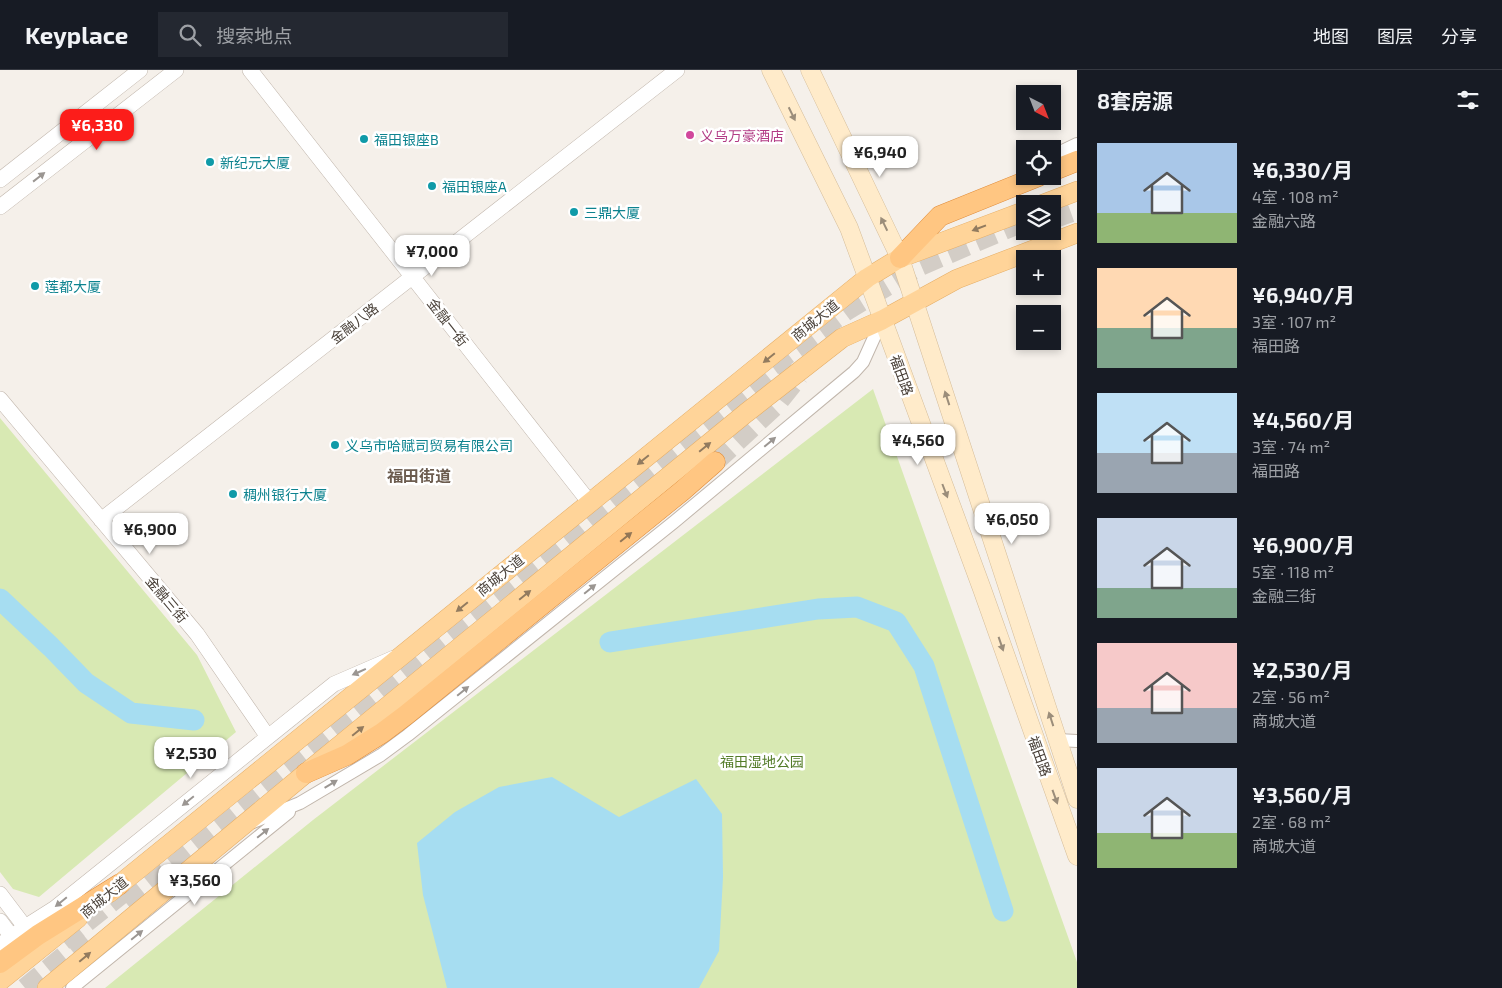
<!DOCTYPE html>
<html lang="zh">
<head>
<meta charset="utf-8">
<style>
  body { margin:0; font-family:"Exo 2","Noto Sans SC",sans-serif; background:#242831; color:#f1f3f6; height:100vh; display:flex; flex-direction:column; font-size:19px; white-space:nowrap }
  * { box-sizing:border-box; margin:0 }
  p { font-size:16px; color:#9ea1a6 }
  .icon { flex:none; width:28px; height:28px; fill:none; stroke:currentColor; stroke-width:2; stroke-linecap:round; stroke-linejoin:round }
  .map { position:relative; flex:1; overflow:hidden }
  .side { display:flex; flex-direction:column; background:#171b24; width:425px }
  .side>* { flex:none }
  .needle { width:32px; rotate:138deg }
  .fabs { position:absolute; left:1016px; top:15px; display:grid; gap:10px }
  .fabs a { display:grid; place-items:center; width:45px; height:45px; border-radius:0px; background:#171b24; box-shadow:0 2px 8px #0003; font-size:25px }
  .price { position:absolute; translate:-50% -42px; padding:0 11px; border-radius:10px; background:#fff; color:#222; font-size:16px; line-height:32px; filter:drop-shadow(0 1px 2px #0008) }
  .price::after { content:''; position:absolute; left:50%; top:30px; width:15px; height:11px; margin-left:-8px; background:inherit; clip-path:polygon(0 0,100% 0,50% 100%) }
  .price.on { background:#fc1d1a; color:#fff }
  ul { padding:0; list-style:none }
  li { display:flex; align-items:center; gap:15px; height:125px; padding:0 20px }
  li span { display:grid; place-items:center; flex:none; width:140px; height:100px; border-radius:0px; color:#555 }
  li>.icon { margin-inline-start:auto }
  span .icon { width:60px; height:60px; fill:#fffc; stroke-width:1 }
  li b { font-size:21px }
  h2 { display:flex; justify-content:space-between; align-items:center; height:60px; padding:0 20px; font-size:21px }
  header { display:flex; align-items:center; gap:30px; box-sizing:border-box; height:70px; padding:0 25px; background:#171b24; border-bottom:1px solid #363941 }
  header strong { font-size:24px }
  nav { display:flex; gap:28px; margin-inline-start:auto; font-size:18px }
  .search { width:350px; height:45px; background:#242831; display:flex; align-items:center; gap:12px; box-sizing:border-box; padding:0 18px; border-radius:0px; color:#9ea1a6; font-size:19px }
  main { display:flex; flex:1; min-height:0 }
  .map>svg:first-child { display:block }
</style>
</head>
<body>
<header>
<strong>Keyplace</strong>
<div class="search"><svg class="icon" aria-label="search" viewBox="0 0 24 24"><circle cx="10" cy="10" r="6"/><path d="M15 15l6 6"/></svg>搜索地点</div>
<nav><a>地图</a><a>图层</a><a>分享</a></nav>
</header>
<main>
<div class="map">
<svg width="1077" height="918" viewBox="0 0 1077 918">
  <rect width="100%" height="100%" fill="#f5f0ea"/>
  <path fill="#d8e9b3" d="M873,319l204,573v26h-972l208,-168z
    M0,348l197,237 39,77 -197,165 -26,-8 -13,-17z"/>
  <path fill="#a6ddf1" d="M552,707l67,40 77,-38 26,35 1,63 -4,74 -20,37h-252l-24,-93 -6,-52 38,-31 44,-25z"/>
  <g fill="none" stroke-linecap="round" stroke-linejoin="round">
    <path stroke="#a6ddf1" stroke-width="21" d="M0,529l51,48 35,36 45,30 63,7
      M610,572l208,-33 39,-2 39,15 28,44 79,245"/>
    <path stroke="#d3cdc6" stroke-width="20" stroke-dasharray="20 10" stroke-linecap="butt" d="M1052,149l25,-9
      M772,296l74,-55 74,-45 105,-45
      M715,392l61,-57 23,-29
      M127,834l664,-540
      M63,871l71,-57
      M25,918l61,-50"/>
    <g stroke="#c1b6ac" stroke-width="14">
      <path id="minor" d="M1052,86l25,-12
        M1058,670l19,1
        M253,752l47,-19 81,-48 27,-20 266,-213 180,-150 9,-10 19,-42
        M72,918l217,-176"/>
    </g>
    <g stroke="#c1b6ac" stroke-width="16">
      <path id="tertiary" d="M250,0l340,433
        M0,110l140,-110
        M0,137l176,-137
        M0,329l197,235 71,103
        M101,450l576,-450
        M0,824l25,33
        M0,851l12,16
        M0,875l25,-18 30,-19 279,-224 60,-26"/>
    </g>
    <g stroke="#d5bd9a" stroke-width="19">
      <path id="secondary" d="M771,0l78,158 133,361 95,267
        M810,0l90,188 177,541"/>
    </g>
    <g stroke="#e5ae67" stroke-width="20">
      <path id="primary" d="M1043,134l34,-13
        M109,823l758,-615 33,-20 125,-47
        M0,911l78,-63
        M47,918l259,-215 440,-360 96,-75 40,-18 75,-41 120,-46"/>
    </g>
    <g stroke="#df8b39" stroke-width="21">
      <path id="trunk" d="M1052,101l25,-10
        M900,188l40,-42 99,-40
        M306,703l41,-18 35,-22 24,-18 276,-224 33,-29
        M0,893l38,-28 82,-51"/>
    </g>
    <use href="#minor" stroke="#fff" stroke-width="12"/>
    <use href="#tertiary" stroke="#fff" stroke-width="15"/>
    <use href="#secondary" stroke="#ffebca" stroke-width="18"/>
    <use href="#primary" stroke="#ffd499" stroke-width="19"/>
    <use href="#trunk" stroke="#ffc682" stroke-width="20"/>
  </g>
  <defs><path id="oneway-solid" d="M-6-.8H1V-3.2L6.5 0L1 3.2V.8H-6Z" transform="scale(1.25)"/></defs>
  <g fill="#9b8d7a">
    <use href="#oneway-solid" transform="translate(792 44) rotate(64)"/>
    <use href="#oneway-solid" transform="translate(884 154) rotate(-116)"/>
    <use href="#oneway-solid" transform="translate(947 328) rotate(-108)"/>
    <use href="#oneway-solid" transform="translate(945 421) rotate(69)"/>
    <use href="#oneway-solid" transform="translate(1001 574) rotate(71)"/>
    <use href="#oneway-solid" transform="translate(1051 649) rotate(-108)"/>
    <use href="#oneway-solid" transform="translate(1055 727) rotate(70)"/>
  </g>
  <g fill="#9b9692">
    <use href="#oneway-solid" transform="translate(39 107) rotate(-38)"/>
    <use href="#oneway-solid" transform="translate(770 372) rotate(-40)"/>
    <use href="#oneway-solid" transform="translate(590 519) rotate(-39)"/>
    <use href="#oneway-solid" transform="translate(359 602) rotate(156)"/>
    <use href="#oneway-solid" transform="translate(463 621) rotate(-39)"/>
    <use href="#oneway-solid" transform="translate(331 714) rotate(-31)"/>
    <use href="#oneway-solid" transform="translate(188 731) rotate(141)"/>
    <use href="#oneway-solid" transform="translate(263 763) rotate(-39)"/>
    <use href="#oneway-solid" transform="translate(61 832) rotate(141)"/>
    <use href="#oneway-solid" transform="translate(137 865) rotate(-39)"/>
  </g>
  <g fill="#927b5f">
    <use href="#oneway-solid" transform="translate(979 158) rotate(159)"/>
    <use href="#oneway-solid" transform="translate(769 288) rotate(141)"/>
    <use href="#oneway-solid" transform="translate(705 377) rotate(-39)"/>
    <use href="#oneway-solid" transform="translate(643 390) rotate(141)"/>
    <use href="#oneway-solid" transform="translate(525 525) rotate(-39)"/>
    <use href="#oneway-solid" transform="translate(462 537) rotate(141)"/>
    <use href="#oneway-solid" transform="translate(358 661) rotate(-39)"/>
    <use href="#oneway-solid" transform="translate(85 887) rotate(-40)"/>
  </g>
  <use fill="#927656" href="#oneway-solid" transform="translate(626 467) rotate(-39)"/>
  <circle fill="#d1479c" stroke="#fff" stroke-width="2" cx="690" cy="65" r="5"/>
  <g fill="#0f9aa8" stroke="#fff" stroke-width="2">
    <circle cx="364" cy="69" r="5"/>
    <circle cx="210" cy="92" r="5"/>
    <circle cx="432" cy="116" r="5"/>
    <circle cx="574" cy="142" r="5"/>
    <circle cx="35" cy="216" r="5"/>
    <circle cx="335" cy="375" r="5"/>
    <circle cx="233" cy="424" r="5"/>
  </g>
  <g text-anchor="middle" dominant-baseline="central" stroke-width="5" stroke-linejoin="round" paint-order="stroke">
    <g font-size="14" fill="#b23c85" stroke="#fff" text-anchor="start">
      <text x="700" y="65">义乌万豪酒店</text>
    </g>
    <g font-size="14" fill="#0d838f" stroke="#fff" text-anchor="start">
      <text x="374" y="69">福田银座B</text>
      <text x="220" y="92">新纪元大厦</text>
      <text x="442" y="116">福田银座A</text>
      <text x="584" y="142">三鼎大厦</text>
      <text x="45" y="216">莲都大厦</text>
      <text x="345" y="375">义乌市哈赋司贸易有限公司</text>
      <text x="243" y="424">稠州银行大厦</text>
    </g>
    <g font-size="14" fill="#494038" stroke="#fff">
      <text transform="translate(815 250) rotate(-39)">商城大道</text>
      <text transform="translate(448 252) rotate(52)">金融一街</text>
      <text transform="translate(354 253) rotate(-38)">金融八路</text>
      <text transform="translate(902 305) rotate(70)">福田路</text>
      <text transform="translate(500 505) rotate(-39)">商城大道</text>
      <text transform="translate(167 529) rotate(50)">金融三街</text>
      <text transform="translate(1040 686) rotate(70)">福田路</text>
      <text transform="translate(104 827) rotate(-39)">商城大道</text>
    </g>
    <g font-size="14" fill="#547c29" stroke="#fff">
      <text x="762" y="691">福田湿地公园</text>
    </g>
    <g font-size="16" font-weight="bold" fill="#6c5c4f" stroke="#fff">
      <text x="419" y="405">福田街道</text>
    </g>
  </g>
</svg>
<div class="fabs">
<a><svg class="needle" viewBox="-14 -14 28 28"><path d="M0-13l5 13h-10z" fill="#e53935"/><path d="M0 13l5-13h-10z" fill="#9ea1a6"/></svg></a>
<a><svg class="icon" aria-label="locate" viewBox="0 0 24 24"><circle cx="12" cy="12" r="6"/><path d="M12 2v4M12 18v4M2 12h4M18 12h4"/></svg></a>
<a><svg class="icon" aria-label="layers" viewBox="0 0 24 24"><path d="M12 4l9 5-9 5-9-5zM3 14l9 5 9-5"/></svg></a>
<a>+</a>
<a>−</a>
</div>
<b class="price on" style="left:97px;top:81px">¥6,330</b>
<b class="price" style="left:880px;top:108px">¥6,940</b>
<b class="price" style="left:432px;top:207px">¥7,000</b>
<b class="price" style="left:918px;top:396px">¥4,560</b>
<b class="price" style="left:1012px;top:475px">¥6,050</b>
<b class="price" style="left:150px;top:485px">¥6,900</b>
<b class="price" style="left:191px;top:709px">¥2,530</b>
<b class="price" style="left:195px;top:836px">¥3,560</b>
</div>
<section class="side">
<h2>8套房源<svg class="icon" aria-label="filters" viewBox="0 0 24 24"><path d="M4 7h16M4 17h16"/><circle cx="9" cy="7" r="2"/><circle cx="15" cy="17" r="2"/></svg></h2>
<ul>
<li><span style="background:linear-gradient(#a9c7e8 70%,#8fb573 0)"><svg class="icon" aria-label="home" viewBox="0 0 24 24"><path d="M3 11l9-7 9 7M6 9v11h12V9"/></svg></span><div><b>¥6,330/月</b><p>4室 · 108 m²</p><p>金融六路</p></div></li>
<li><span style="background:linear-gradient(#ffd9b3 60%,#7fa58c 0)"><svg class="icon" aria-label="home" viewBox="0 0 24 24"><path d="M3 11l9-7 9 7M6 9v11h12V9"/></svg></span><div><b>¥6,940/月</b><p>3室 · 107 m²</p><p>福田路</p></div></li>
<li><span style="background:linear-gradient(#bfe0f5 60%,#9aa5b1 0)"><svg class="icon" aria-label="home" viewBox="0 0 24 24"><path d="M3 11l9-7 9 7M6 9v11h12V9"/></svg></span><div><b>¥4,560/月</b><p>3室 · 74 m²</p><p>福田路</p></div></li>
<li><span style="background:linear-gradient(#c9d6e8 70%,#7fa58c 0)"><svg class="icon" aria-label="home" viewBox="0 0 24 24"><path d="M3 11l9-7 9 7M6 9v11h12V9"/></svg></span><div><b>¥6,900/月</b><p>5室 · 118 m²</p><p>金融三街</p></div></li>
<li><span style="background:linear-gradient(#f6c9c9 65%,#9aa5b1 0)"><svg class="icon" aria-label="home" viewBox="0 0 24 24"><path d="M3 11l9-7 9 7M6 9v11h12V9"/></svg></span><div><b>¥2,530/月</b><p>2室 · 56 m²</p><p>商城大道</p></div></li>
<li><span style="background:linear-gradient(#c9d6e8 65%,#8fb573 0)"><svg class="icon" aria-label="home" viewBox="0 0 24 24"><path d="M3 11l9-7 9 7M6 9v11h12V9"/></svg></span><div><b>¥3,560/月</b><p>2室 · 68 m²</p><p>商城大道</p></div></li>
</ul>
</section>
</main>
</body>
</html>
